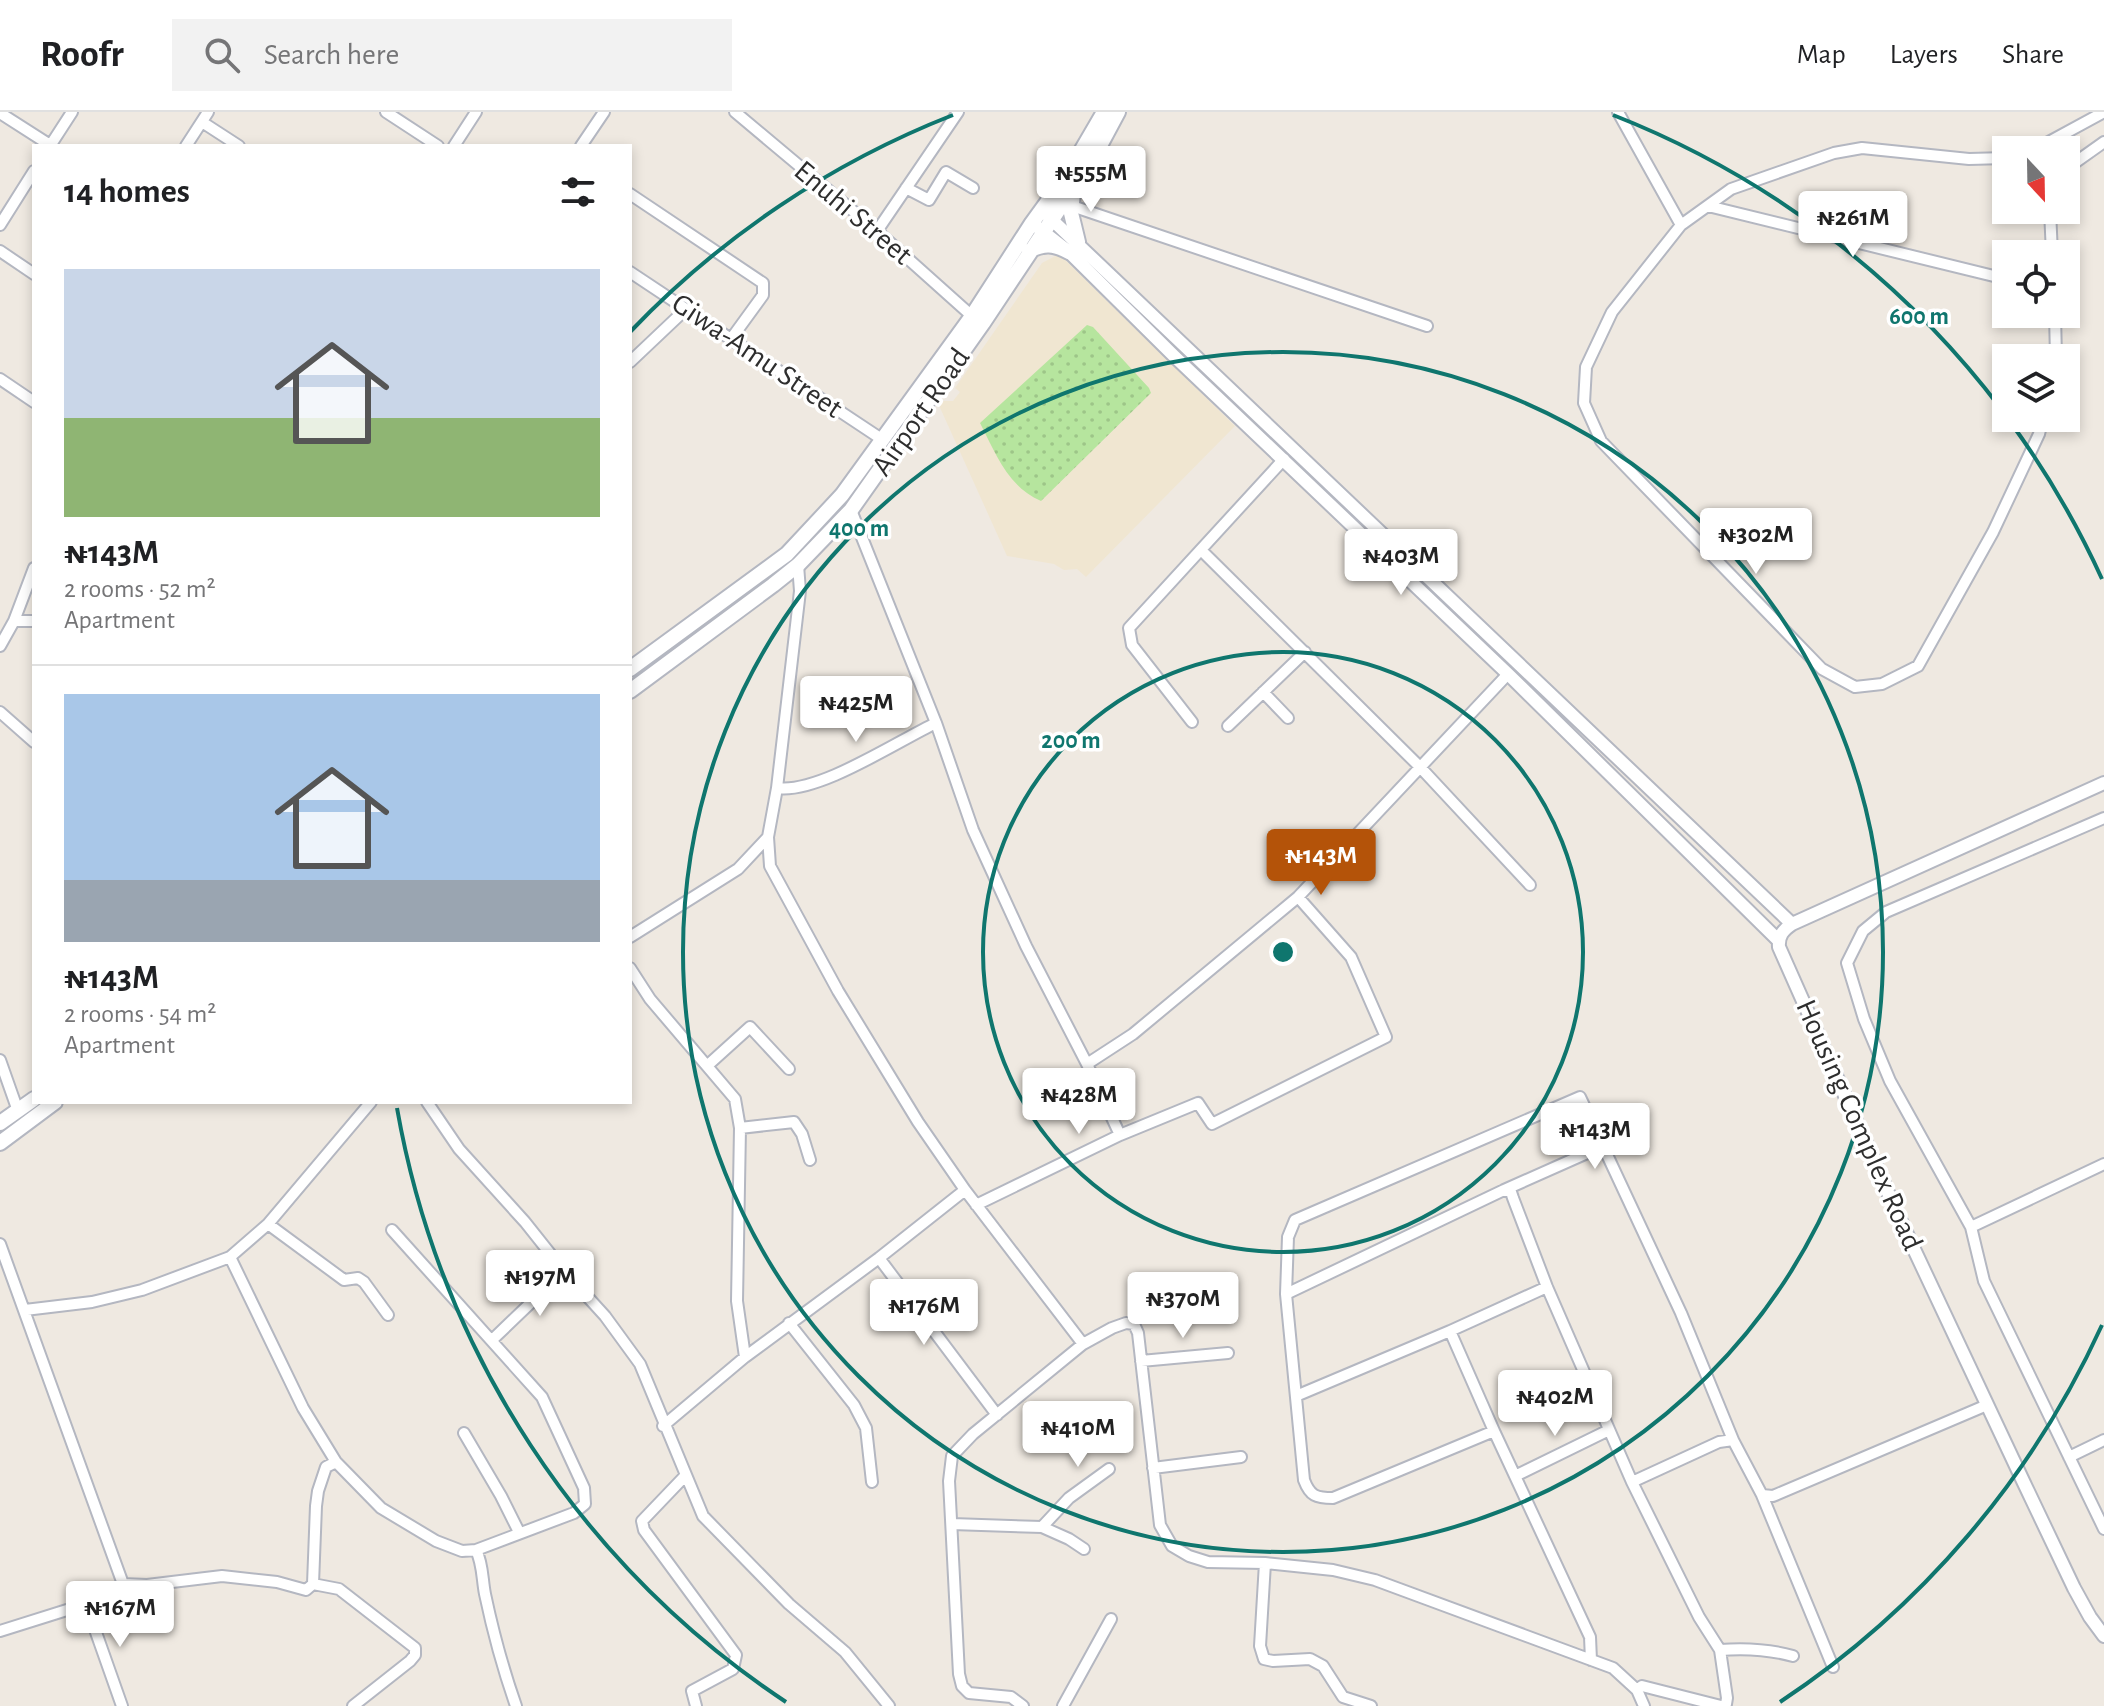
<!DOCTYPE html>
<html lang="en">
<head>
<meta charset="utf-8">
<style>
  body { margin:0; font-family:"Alegreya Sans",sans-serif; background:#f2f2f2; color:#202124; height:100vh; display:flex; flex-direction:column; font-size:30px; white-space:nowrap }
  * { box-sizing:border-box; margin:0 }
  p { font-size:26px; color:#757577 }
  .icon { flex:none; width:44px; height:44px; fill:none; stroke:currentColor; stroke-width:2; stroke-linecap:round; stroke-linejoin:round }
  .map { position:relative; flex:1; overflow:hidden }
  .drawer { position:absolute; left:32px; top:32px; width:600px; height:960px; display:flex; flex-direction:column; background:#fff; border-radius:0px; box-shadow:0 4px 12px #0003 }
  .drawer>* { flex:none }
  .needle { width:52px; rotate:158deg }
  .tools { position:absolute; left:1992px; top:24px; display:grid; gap:16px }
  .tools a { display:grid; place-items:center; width:88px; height:88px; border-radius:0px; background:#fff; box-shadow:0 4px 12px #0003; font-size:40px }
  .price { position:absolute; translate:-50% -68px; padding:0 18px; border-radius:8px; background:#fff; color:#222; font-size:26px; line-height:52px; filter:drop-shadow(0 2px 4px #0008) }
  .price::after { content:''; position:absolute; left:50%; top:48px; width:24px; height:18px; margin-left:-12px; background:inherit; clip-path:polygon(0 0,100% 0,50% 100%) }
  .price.on { background:#b45309; color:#fff }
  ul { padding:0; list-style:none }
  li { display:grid; align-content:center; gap:16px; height:424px; padding:0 32px }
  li+li { border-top:2px solid #e0e0e0 }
  li span { display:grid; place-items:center; height:248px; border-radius:0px; color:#555 }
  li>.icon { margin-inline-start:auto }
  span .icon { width:144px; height:144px; fill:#fffc; stroke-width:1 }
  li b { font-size:34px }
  h2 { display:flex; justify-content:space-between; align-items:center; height:96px; padding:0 32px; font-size:34px }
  header { display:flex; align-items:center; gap:48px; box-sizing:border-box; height:112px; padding:0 40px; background:#fff; border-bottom:2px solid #e0e0e0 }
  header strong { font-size:38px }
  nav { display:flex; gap:44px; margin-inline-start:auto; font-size:28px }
  .search { width:560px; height:72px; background:#f2f2f2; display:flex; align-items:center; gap:20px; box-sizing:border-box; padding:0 28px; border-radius:0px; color:#757577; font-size:30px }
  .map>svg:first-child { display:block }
</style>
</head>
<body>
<header>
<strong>Roofr</strong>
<div class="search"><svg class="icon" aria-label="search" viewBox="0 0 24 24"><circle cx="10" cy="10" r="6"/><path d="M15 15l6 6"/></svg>Search here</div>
<nav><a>Map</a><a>Layers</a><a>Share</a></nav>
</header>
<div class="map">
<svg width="2104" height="1594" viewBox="0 0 2104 1594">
  <defs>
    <pattern id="grass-dots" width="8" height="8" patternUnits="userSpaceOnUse" patternTransform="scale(2)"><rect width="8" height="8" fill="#b6e59e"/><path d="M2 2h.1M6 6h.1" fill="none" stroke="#9dc588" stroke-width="1.8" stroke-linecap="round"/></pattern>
  </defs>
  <rect width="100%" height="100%" fill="#efe9e1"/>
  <path fill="#f0e6d1" d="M1059,142l176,172 -149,151 -9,-8 -13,1 -10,-6 -47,-8 -70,-155h16l7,-9 -5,-4 87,-125z"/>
  <path fill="url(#grass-dots)" d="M1087,213l6,2 56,61 2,5 -110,108c-33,-14 -45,-47 -61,-78z"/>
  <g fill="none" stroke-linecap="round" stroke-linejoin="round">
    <g stroke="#b4b7c1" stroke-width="14">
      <path id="minor" d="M386,0l52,34
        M735,0l142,119 95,85
        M1618,0l63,113
        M0,1l50,32
        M202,10l37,24
        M50,34l22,-34
        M186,34l22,-34
        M454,34l22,-34
        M581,34l23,-34
        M2034,38l70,-38
        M2006,46l-37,1 -107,-11 -28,5 -103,36 -50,36 -69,87 -26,55 -2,36 17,38 221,228 33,18 27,-3 36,-18 75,-134 46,-98 4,-16
        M2066,57l38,-27
        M906,76l23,12 17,-28 27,16
        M630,82l133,89v12l-32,44
        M1072,94l355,120
        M1708,94l298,73
        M2050,98l2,44
        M0,113l34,-54
        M877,119l81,-119
        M0,139l34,23
        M630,160l253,168
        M2055,202l1,44
        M630,250l56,-53
        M0,267l34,23
        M851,398l85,213 37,107 53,116 61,118 33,71
        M1201,438l219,217 110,118
        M14,509l20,-53
        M0,534l14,-25h20
        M1263,580l25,26
        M0,600l34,30
        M1192,610l-60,-77 -3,-17 155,-169
        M1228,614l77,-74
        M777,676c41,6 119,-46 159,-65
        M2104,706l-218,94 -23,19 -16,32 17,56 26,62 81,146 13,54 120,248
        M768,725l2,29 68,125 80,131 47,68 118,154
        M630,825l108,-68 30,-32 9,-49 23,-197 -2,-26
        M630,856l20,31 85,100 5,29 -3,173 8,56
        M0,948l18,51
        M1087,952l46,-30 165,-137 210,-223
        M708,953l42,-38 39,42
        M427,990l32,47 66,73 39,49 41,45 35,48 63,152 86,88 56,48 44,54
        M740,1016l54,-6 8,12 8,26
        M1603,1034l78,167 52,127
        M976,1093l144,-70 78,-32 14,21 174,-87 -35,-80 -53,-60
        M268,1112l76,56 14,-2 6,4 24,33
        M1971,1115l133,-63
        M392,1118l150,167 42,91 1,16 -11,9 -98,37
        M0,1132l123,340
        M230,1145l73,151 33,54 45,46 55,33 26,10 14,-1c7,14 6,29 9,44 8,38 18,75 31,112
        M879,1146l118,157
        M1286,1182l2,-57 7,-17 285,-123 23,49 -99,44
        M25,1198l67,-8 50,-12 88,-33 38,-33 103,-122
        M789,1211l65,82 12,23 6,54
        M492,1228l72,-69
        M1141,1249l87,-8
        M1296,1284l154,-65
        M663,1314l82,-69 134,-99 86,-68
        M1494,1319l-44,-100 97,-44
        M464,1321l37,63 18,36
        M2069,1345l35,-17
        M1153,1356l88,-11
        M685,1364l-43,45 2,9 92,125 -3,14 -41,22 4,15
        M1515,1364l94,-46
        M1632,1370l87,-40 14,-2 29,55 11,1 214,-91
        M1762,1383l71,172
        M952,1412l90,3 27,-29 40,-29
        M1042,1415l27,12 15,10
        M1265,1451l-5,83 4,13 9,2 37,-2 13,7 20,31 28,9
        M313,1472l3,-78 2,-15 8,-24 10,-5
        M86,1492l36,102
        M0,1519l86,-27 37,-20 24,1 75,-9 55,6 29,8 7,-6 26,5 76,59v7l-5,6 -57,45
        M1720,1538c26,-2 48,-1 73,6
        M1591,1548l-1,-23 -96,-206 -161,67c-17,0 -23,-2 -29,-18l-18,-186 218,-104 7,2 2,6 34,89 85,195 67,135 21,33 7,48 -1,6 -5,2 -79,-20 -5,4
        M1023,1594l-12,-9 -42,-4 -7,-7 -3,-12 -10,-193 3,-25 21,-22 110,-90 29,-16 14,-5 8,1 4,9 22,192 12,21 17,10 19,6 57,1 68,7 42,10 238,88 24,22 7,16
        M1063,1594l48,-87"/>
    </g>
    <g stroke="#b4b7c1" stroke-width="16">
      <path id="tertiary" d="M1047,103l745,709
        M1032,111l37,29 105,104 334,318 270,266
        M2104,671l-312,141c-9,6 -14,12 -13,23l118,266 127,270 50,105 16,29 14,19"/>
    </g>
    <g stroke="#b4b7c1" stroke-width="18">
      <path id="secondary" d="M1073,80l-2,21 7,29
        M1029,139c15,-8 25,-7 40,1
        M630,557l157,-115 55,-59 130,-179 60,-93 37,-51 35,-60
        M630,579l143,-106 25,-20 53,-55 132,-187 112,-168 23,-43
        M0,1011l34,-24
        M0,1031l55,-41"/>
    </g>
    <use href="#minor" stroke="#fff" stroke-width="10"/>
    <use href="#tertiary" stroke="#fff" stroke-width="12"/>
    <use href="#secondary" stroke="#fff" stroke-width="14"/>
  </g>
  <g fill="none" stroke="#0f766e" stroke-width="4">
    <circle cx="1283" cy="840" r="300"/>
    <circle cx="1283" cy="840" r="600"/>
    <path d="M2102 1213A900 900 0 0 1 1780 1590M786 1590A900 900 0 0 1 397 996M630 220A900 900 0 0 1 953 3M1613 3A900 900 0 0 1 2002 298M2011 311A900 900 0 0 1 2102 467"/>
  </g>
  <g text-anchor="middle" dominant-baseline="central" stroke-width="7" stroke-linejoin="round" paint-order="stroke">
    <g font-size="30" fill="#2e2e2e" stroke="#fff">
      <text transform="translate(853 101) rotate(40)">Enuhi Street</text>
      <text transform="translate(757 244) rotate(34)">Giwa-Amu Street</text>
      <text transform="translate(921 300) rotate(-55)">Airport Road</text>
      <text transform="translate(1859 1013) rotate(66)">Housing Complex Road</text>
    </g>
  </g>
  <circle cx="1283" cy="840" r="12" fill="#0f766e" stroke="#fff" stroke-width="4"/>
  <g font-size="24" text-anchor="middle" font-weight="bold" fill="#0f766e" stroke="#fff" stroke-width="7" stroke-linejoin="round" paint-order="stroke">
    <text x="1919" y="212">600 m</text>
    <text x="859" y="424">400 m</text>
    <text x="1071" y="636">200 m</text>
  </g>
</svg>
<div class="tools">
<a><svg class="needle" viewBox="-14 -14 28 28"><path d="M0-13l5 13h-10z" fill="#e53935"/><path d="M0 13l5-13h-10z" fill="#757577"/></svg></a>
<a><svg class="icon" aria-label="locate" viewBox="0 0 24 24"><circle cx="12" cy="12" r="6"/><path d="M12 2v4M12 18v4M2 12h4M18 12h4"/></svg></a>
<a><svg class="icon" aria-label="layers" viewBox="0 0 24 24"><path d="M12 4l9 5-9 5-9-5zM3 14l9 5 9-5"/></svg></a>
</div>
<b class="price" style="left:1091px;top:102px">₦555M</b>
<b class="price" style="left:1853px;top:147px">₦261M</b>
<b class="price" style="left:1756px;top:464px">₦302M</b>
<b class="price" style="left:1401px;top:485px">₦403M</b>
<b class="price" style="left:856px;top:632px">₦425M</b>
<b class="price on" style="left:1321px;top:785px">₦143M</b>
<b class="price" style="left:1079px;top:1024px">₦428M</b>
<b class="price" style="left:1595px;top:1059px">₦143M</b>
<b class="price" style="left:540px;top:1206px">₦197M</b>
<b class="price" style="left:1183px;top:1228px">₦370M</b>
<b class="price" style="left:924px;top:1235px">₦176M</b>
<b class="price" style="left:1555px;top:1326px">₦402M</b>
<b class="price" style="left:1078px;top:1357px">₦410M</b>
<b class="price" style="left:120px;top:1537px">₦167M</b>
<section class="drawer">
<h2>14 homes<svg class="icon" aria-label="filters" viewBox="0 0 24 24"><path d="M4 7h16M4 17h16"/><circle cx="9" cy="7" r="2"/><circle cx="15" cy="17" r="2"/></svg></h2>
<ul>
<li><span style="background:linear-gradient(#c9d6e8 60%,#8fb573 0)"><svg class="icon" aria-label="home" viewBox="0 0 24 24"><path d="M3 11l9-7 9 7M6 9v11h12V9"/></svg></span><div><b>₦143M</b><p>2 rooms · 52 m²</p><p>Apartment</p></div></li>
<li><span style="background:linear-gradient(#a9c7e8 75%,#9aa5b1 0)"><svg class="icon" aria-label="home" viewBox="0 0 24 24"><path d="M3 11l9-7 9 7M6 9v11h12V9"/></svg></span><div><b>₦143M</b><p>2 rooms · 54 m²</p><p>Apartment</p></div></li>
</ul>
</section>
</div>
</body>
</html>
